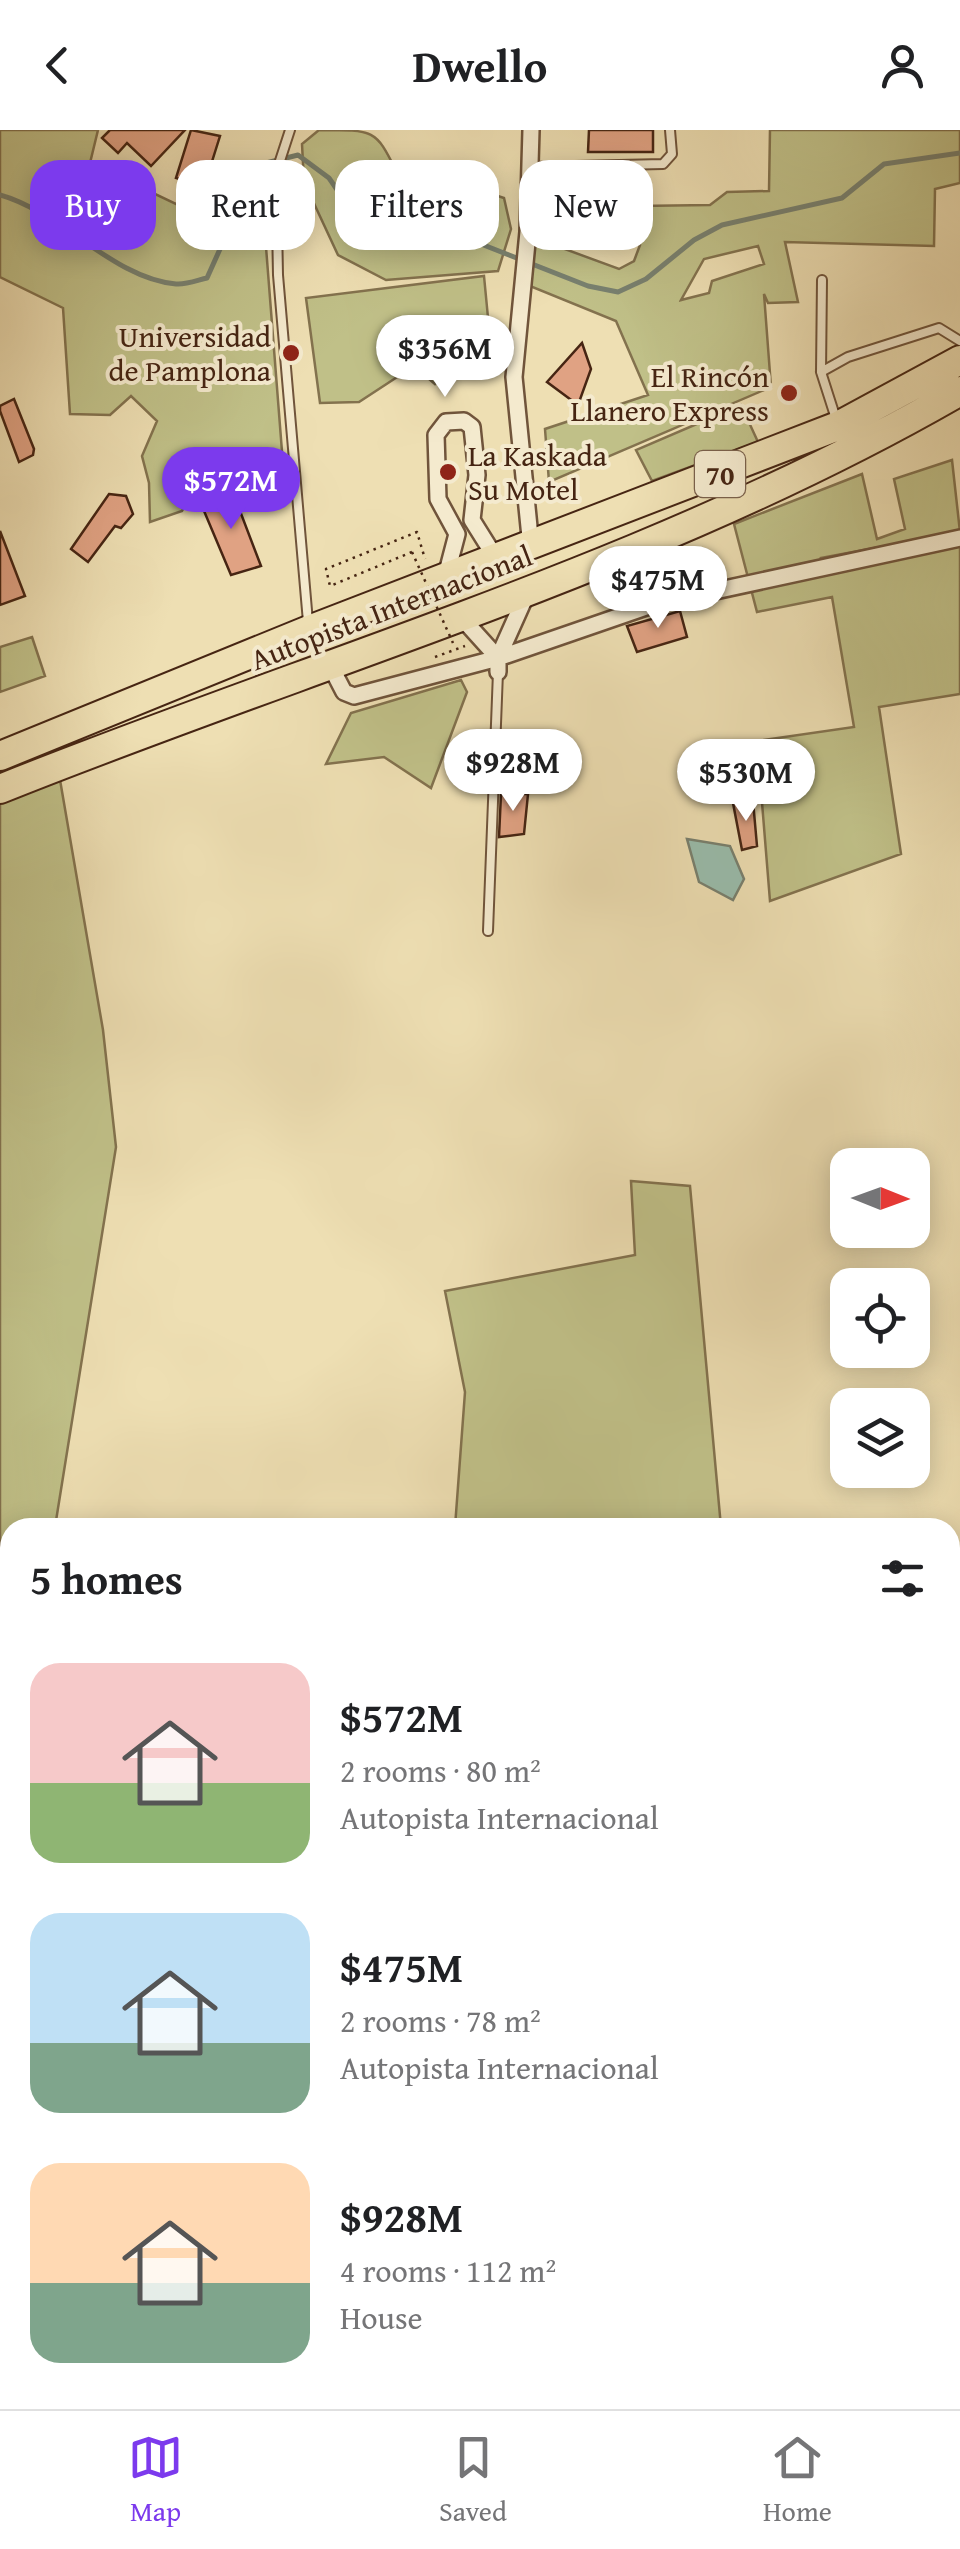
<!DOCTYPE html>
<html lang="en">
<head>
<meta charset="utf-8">
<style>
  body { margin:0; font-family:"Gentium Book Plus",serif; background:#f2f2f2; color:#202124; height:100vh; display:flex; flex-direction:column; font-size:38px; white-space:nowrap }
  * { box-sizing:border-box; margin:0 }
  p { font-size:32px; color:#757577 }
  .icon { flex:none; width:55px; height:55px; fill:none; stroke:currentColor; stroke-width:2; stroke-linecap:round; stroke-linejoin:round }
  .map { position:relative; flex:1; overflow:hidden }
  .drawer { position:absolute; left:0px; top:1388px; width:960px; height:892px; display:flex; flex-direction:column; background:#fff; border-radius:30px 30px 0 0; box-shadow:0 5px 25px #0003 }
  .drawer>* { flex:none }
  .banner { position:absolute; left:30px; top:30px; width:900px; height:90px; display:flex; gap:20px }
  .needle { width:65px; rotate:91deg }
  .tools { position:absolute; left:830px; top:1018px; display:grid; gap:20px }
  .tools a { display:grid; place-items:center; width:100px; height:100px; border-radius:20px; background:#fff; box-shadow:0 5px 25px #0003; font-size:50px }
  .price { position:absolute; translate:-50% -85px; padding:0 22px; border-radius:35px; background:#fff; color:#222; font-size:32px; line-height:65px; filter:drop-shadow(0 2px 5px #0008) }
  .price::after { content:''; position:absolute; left:50%; top:60px; width:30px; height:22px; margin-left:-15px; background:inherit; clip-path:polygon(0 0,100% 0,50% 100%) }
  .price.active { background:#7c3aed; color:#fff }
  ul { padding:0; list-style:none }
  li { display:flex; align-items:center; gap:30px; height:250px; padding:0 30px }
  li span { display:grid; place-items:center; flex:none; width:280px; height:200px; border-radius:30px; color:#555 }
  li>.icon { margin-inline-start:auto }
  span .icon { width:120px; height:120px; fill:#fffc; stroke-width:1 }
  li b { font-size:42px }
  h2 { display:flex; justify-content:space-between; align-items:center; height:120px; padding:0 30px; font-size:42px }
  .pill { padding:0 35px; border-radius:30px; background:#fff; box-shadow:0 5px 25px #0003; font-size:35px; line-height:90px }
  .pill.active { background:#7c3aed; color:#fff }
  header { display:flex; justify-content:space-between; align-items:center; height:130px; padding:0 30px; background:#fff; font-size:45px; font-weight:600 }
  .tab-bar { display:flex; justify-content:space-around; align-items:center; height:140px; border-top:2px solid #e0e0e0; background:#fff; font-size:28px; color:#757577 }
  .tab-bar a { display:grid; justify-items:center; gap:5px }
  .tab-bar .active { color:#7c3aed }
  .map>svg:first-child { display:block }
</style>
</head>
<body>
<header><svg class="icon" aria-label="back" viewBox="0 0 24 24"><path d="M15 5l-7 7 7 7"/></svg>Dwello<svg class="icon" aria-label="person" viewBox="0 0 24 24"><circle cx="12" cy="8" r="4"/><path d="M4 21q1-7 8-7t8 7"/></svg></header>
<div class="map">
<svg width="960" height="2279" viewBox="0 0 960 2279">
  <rect width="100%" height="100%" fill="#eedfb3"/>
  <filter id="stains"><feTurbulence type="fractalNoise" baseFrequency=".002" numOctaves="4"/><feColorMatrix values="0 0 0 0 .2 0 0 0 0 .09 0 0 0 0 .02 0 0 0 .5 -.17"/></filter>
  <radialGradient id="worn" r=".72"><stop offset=".6" stop-color="#630" stop-opacity="0"/><stop offset="1" stop-color="#630" stop-opacity=".3"/></radialGradient>
  <path fill="#c0c088" stroke="#83724e" stroke-width="2.5" fill-rule="evenodd" d="M0,0h98l-8,33 176,84 19,243 -39,6 -19,-35 -25,11 -20,39 -32,11 -1,-39 -7,-27 15,-35 -26,-25 -21,19 -40,-1 -7,-106 -63,-31z
    M319,0c61,0 56,0 82,50l47,21 29,-12 27,9 7,31 -13,42 -112,9 -48,-25 -34,-73 -2,-38z
    M770,0h190v53l-25,6 -1,57 -149,-4 13,60 -30,1 -4,-9 7,93 -222,95 -4,-53 103,-34 -32,-74 -91,-37 10,-46 84,31 15,-8 6,-16 -48,-27 21,-26h12l12,14 73,-1 17,-13 42,-1zM758,116l6,18 -52,17 -3,12 -28,7 23,-41z
    M484,146l7,73 -23,5 -33,30 -21,-18 -55,36 -39,1 -14,-105z
    M741,275l17,37 -106,39 -16,-31z
    M952,330l8,72 -139,26 5,14 134,-30v152l-81,13 22,147 -131,47 -13,-160 97,-14 -22,-130 -75,15 -23,-88 128,-50 15,65 28,-10 -11,-50z
    M32,507l13,39 -45,16v-45z
    M461,550l6,12 -36,96 -47,-31 -58,7 25,-51z
    M59,644l44,256 13,117 -61,380 -45,1v107l-10,1v-838z
    M631,1051l59,5 31,341h-266l10,-135 -20,-101 190,-36z
    M0,1514h10v530l-10,-1z
    M0,2064l10,1v205h190l1,9h-86l-2,-7 -113,7z"/>
  <path fill="#99bdad" stroke="#78806f" stroke-width="2.5" d="M687,709l43,7 14,33 -11,21 -34,-18z"/>
  <g fill="none" stroke-linecap="round" stroke-linejoin="round">
    <path stroke="#78806f" stroke-width="5" d="M0,65c61,17 114,84 176,89 10,1 22,-4 31,-6l13,-29 11,-68 27,-16 40,-10 31,23 20,29 70,33 62,4 107,42 30,6 28,-13 48,-39 28,-15 120,-27 42,-34 76,-11"/>
  </g>
  <path fill="#e0a283" stroke="#462513" stroke-width="2.5" d="M110,0h75l-34,36 -24,-23 -9,10 -16,-15z
    M191,0l29,6 -16,51 -28,-9z
    M589,0h64v22h-65z
    M582,213l9,26 -13,36 -31,-23z
    M14,269l20,50 -1,6 -14,7 -19,-51v-5z
    M232,360l29,76 -30,9 -32,-76z
    M109,364l17,2 7,18 -12,14 -6,-2 -27,36 -17,-13z
    M0,401l25,65 -25,9z
    M680,481l7,26 -50,15 -10,-26z
    M501,664h27l-4,40 -25,3z
    M753,671l4,45 -15,4 -9,-47z"/>
  <g fill="none" stroke-linecap="round" stroke-linejoin="round">
    <g stroke="#70543b" stroke-width="12">
      <path id="service" d="M290,0l-14,43 2,102 30,347
        M531,37l132,-3 9,-10 -2,-24
        M821,242l1,-92
        M837,292l-16,-50 27,-15 91,-29 21,13
        M488,801l10,-259
        M0,2055l10,2
        M296,2270l3,9"/>
    </g>
    <g stroke="#70543b" stroke-width="20">
      <path id="minor" d="M531,417l-17,-170 14,-145 3,-102
        M633,419l22,55
        M446,446l11,-42 -19,-35 -2,-64 10,-13 18,-1 8,6 5,48 -5,45 25,40
        M461,487l37,41
        M330,535l14,27 10,4 144,-38 157,-54 305,-66
        M498,542v-14l30,-67"/>
    </g>
    <g stroke="#462513" stroke-width="32">
      <path id="trunk" d="M0,626l309,-126 529,-204 122,-66
        M0,659c321,-129 659,-224 960,-398"/>
    </g>
    <path stroke="#462513" stroke-width="2.5" stroke-dasharray="2.5 5" stroke-linecap="butt" d="M412,422l-82,34 -4,-17 91,-37 8,27
      M435,527l30,-11"/>
    <use href="#service" stroke="#f4eace" stroke-width="8"/>
    <use href="#minor" stroke="#f4eace" stroke-width="15"/>
    <use href="#trunk" stroke="#eedfb3" stroke-width="28"/>
    <path stroke="#462513" stroke-width="2.5" stroke-dasharray="2.5 5" stroke-linecap="butt" d="M412,422l41,91"/>
  </g>
  <g fill="#8f2418" stroke="#f4eace" stroke-width="4">
    <circle cx="291" cy="223" r="10"/>
    <circle cx="789" cy="263" r="10"/>
    <circle cx="448" cy="342" r="10"/>
  </g>
  <g text-anchor="middle" dominant-baseline="central" stroke-width="8" stroke-linejoin="round" paint-order="stroke">
    <rect fill="#f4eace" stroke="#7a604b" stroke-width="2.5" x="695" y="321" width="50" height="46" rx="8"/>
    <g font-size="28" font-weight="bold" fill="#462513">
      <text x="720" y="344">70</text>
    </g>
    <g font-size="30" fill="#462513" stroke="#f4eace" text-anchor="end">
      <text x="271" y="206">Universidad<tspan x="271" dy="34">de Pamplona</tspan></text>
      <text x="769" y="246">El Rincón<tspan x="769" dy="34">Llanero Express</tspan></text>
      <text x="468" y="325" text-anchor="start">La Kaskada<tspan x="468" dy="34">Su Motel</tspan></text>
    </g>
    <g font-size="30" fill="#462513" stroke="#f4eace">
      <text transform="translate(391 477) rotate(-21)">Autopista Internacional</text>
    </g>
  </g>
  <rect width="100%" height="100%" filter="url(#stains)"/>
  <rect width="100%" height="100%" fill="url(#worn)"/>
</svg>
<div class="tools">
<a><svg class="needle" viewBox="-14 -14 28 28"><path d="M0-13l5 13h-10z" fill="#e53935"/><path d="M0 13l5-13h-10z" fill="#757577"/></svg></a>
<a><svg class="icon" aria-label="locate" viewBox="0 0 24 24"><circle cx="12" cy="12" r="6"/><path d="M12 2v4M12 18v4M2 12h4M18 12h4"/></svg></a>
<a><svg class="icon" aria-label="layers" viewBox="0 0 24 24"><path d="M12 4l9 5-9 5-9-5zM3 14l9 5 9-5"/></svg></a>
</div>
<b class="price" style="left:445px;top:270px">$356M</b>
<b class="price active" style="left:231px;top:402px">$572M</b>
<b class="price" style="left:658px;top:501px">$475M</b>
<b class="price" style="left:513px;top:684px">$928M</b>
<b class="price" style="left:746px;top:694px">$530M</b>
<div class="banner">
<a class="pill active">Buy</a>
<a class="pill">Rent</a>
<a class="pill">Filters</a>
<a class="pill">New</a>
</div>
<section class="drawer">
<h2>5 homes<svg class="icon" aria-label="filters" viewBox="0 0 24 24"><path d="M4 7h16M4 17h16"/><circle cx="9" cy="7" r="2"/><circle cx="15" cy="17" r="2"/></svg></h2>
<ul>
<li><span style="background:linear-gradient(#f6c9c9 60%,#8fb573 0)"><svg class="icon" aria-label="home" viewBox="0 0 24 24"><path d="M3 11l9-7 9 7M6 9v11h12V9"/></svg></span><div><b>$572M</b><p>2 rooms · 80 m²</p><p>Autopista Internacional</p></div></li>
<li><span style="background:linear-gradient(#bfe0f5 65%,#7fa58c 0)"><svg class="icon" aria-label="home" viewBox="0 0 24 24"><path d="M3 11l9-7 9 7M6 9v11h12V9"/></svg></span><div><b>$475M</b><p>2 rooms · 78 m²</p><p>Autopista Internacional</p></div></li>
<li><span style="background:linear-gradient(#ffd9b3 60%,#7fa58c 0)"><svg class="icon" aria-label="home" viewBox="0 0 24 24"><path d="M3 11l9-7 9 7M6 9v11h12V9"/></svg></span><div><b>$928M</b><p>4 rooms · 112 m²</p><p>House</p></div></li>
</ul>
</section>
</div>
<nav class="tab-bar">
<a class="active"><svg class="icon" aria-label="map" viewBox="0 0 24 24"><path d="M3 6l6-2 6 2 6-2v14l-6 2-6-2-6 2zM9 4v14M15 6v14"/></svg>Map</a>
<a><svg class="icon" aria-label="saved" viewBox="0 0 24 24"><path d="M7 4h10v16l-5-4-5 4z"/></svg>Saved</a>
<a><svg class="icon" aria-label="home" viewBox="0 0 24 24"><path d="M3 11l9-7 9 7M6 9v11h12V9"/></svg>Home</a>
</nav>
</body>
</html>
